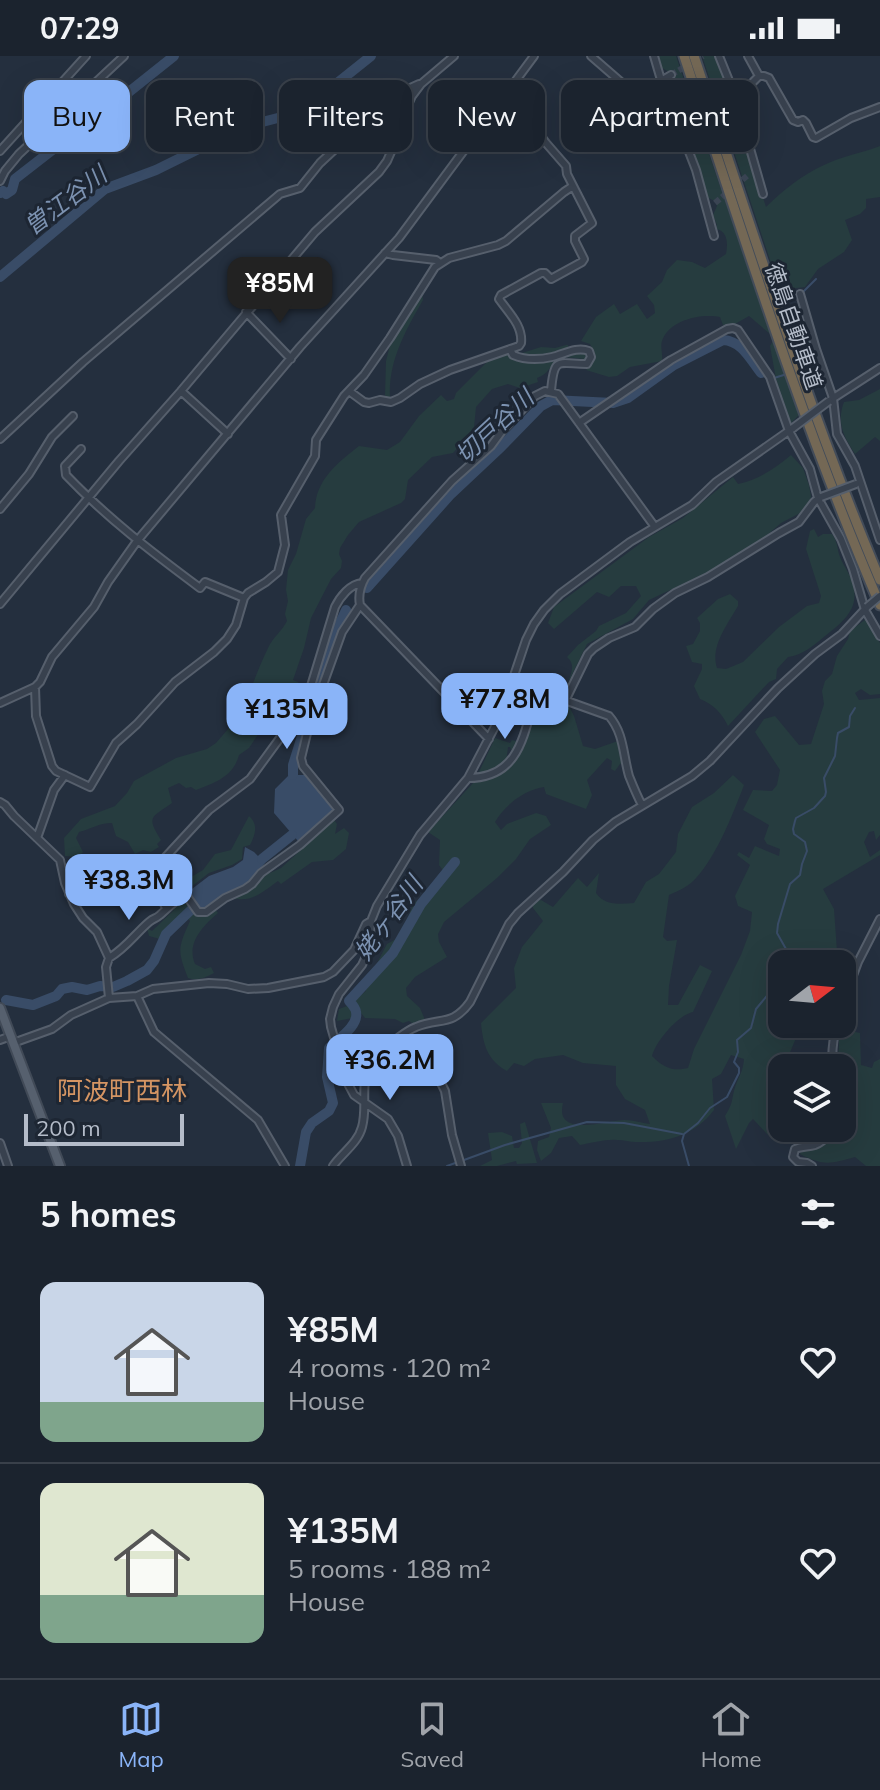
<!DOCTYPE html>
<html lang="en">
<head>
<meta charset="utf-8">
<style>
  body { margin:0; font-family:Mulish,"Noto Sans JP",sans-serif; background:#242b36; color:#f1f3f6; height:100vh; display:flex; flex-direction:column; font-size:30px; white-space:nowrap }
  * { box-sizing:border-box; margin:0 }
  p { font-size:26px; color:#a0a4aa }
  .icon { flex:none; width:44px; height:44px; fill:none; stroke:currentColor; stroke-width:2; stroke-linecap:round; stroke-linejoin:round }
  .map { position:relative; height:1110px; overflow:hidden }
  .panel { display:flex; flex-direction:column; background:#1b232e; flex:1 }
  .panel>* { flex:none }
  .banner { position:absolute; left:24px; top:24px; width:832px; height:72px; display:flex; gap:16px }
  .needle { width:52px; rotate:74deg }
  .fabs { position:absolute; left:768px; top:894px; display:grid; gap:16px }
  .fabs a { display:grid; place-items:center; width:88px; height:88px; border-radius:16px; background:#1b232e; box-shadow:0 8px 32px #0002,0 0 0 2px #39404a; font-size:40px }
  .scale { position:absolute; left:24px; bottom:20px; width:160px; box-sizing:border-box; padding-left:8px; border:4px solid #b4bcc9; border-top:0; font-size:22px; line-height:28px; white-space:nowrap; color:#b4bcc9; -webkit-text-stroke:6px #1d2633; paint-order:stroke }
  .price { position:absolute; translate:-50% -68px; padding:0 18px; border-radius:16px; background:#8ab4f8; color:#111; font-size:26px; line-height:52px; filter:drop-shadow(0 2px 4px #0008) }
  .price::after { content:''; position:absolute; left:50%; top:48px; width:24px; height:18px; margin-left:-12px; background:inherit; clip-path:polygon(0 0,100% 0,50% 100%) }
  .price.on { background:#222; color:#fff }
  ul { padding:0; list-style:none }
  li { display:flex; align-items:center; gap:24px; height:200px; padding:0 40px }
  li+li { border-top:2px solid #39404a }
  li span { display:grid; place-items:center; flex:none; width:224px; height:160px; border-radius:16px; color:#555 }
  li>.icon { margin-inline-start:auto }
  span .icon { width:96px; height:96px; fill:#fffc; stroke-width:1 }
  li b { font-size:34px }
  h2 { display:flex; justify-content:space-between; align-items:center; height:96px; padding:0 40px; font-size:34px }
  .pill { padding:0 28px; border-radius:16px; background:#1b232e; box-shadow:0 8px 32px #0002,0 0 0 2px #39404a; font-size:28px; line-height:72px }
  .pill.on { background:#8ab4f8; color:#111 }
  .status { display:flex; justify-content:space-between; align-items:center; height:56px; padding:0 40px; background:#1b232e; direction:ltr }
  .status svg { height:22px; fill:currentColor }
  .menu { display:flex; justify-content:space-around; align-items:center; height:112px; border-top:2px solid #39404a; background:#1b232e; font-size:22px; color:#a0a4aa }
  .menu a { display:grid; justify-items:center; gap:4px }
  .menu .on { color:#8ab4f8 }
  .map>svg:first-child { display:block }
</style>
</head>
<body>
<div class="status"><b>07:29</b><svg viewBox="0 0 49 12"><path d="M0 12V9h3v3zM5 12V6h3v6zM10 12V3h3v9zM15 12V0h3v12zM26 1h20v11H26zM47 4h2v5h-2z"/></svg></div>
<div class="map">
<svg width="880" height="1110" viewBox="0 0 880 1110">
  <rect width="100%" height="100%" fill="#242f3e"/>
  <path fill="#263c3f" d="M659,0h17l94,278 -21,-18 -14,8 -12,1 -3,-8c-19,-4 -51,3 -58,24 -2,5 1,14 0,20l-32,6 -13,9 -8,1 -23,-7c10,-8 11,-15 4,-26l-9,-3 15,-24 18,-13 6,10 17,-10 10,15 8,-6 -1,-8 -7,-9 15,-14 5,-12 10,-10 15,2 13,6 21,-14c2,-10 2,-23 -10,-25l1,-4 -4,-10 4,-9 -2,-5 -7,-3 -16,-54 -24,-59 4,-9 -1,-3 -9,-5z
    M702,0h12l13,30 39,121c17,-17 36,-32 58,-42 18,-9 38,-12 56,-19v51l-14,2v9l-6,6 -15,6 7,20 -8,12 -26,17 -13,18 -25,3z
    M422,237l1,7c-17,30 -35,61 -33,97l-3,1 -2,-3 1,-34 5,-20z
    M799,248l14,51 -12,2 -14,-42z
    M773,285l26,74 -8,8 -15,-44 -6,-33z
    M566,289h2v3l-11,4 -2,6 27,-6 3,1 1,6c-8,0 -20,-4 -28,1 -9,6 -9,14 -21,18l1,4 -18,6 -12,-4 -16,5 -16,18 -2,20 -4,7 -17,19 -21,4 -24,23 -3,19 -4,4 -42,19 -11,13 -8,13 -1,6 3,7 -1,7 -10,11 -20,39 -7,30 -11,32 5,2 7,9 -1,7 -2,2 -20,-10 -21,30 -2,13 -10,15 -10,7c-6,22 -23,27 -43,35l-5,-3 -5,1 -7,-5 -11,5 4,15c-21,15 -26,13 -11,37l-4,4 2,3 -8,5 -8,-2 -8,4 -7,-12 -12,-6 -4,-13c-14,0 -20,6 -33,9l-3,6 7,14 -5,5 -13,-1 -1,-18 17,-19 34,-13 12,-13 7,-12 42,-23 31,-9 9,-6 31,-36 -4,-3c10,-18 16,-38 25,-56 5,-11 14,-17 19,-27l-2,-7 3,-13 -2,-11 2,-20 8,-16 10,-35 9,-11c1,-28 22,-45 44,-62l28,4 13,-8 19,-26 22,-21 6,6 7,-2 2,-6 32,-32 19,-7 15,-1 19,-6 14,1z
    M880,333v52l-5,-4 -20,17c-11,-17 -19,-31 -11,-52l15,-2z
    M791,399l12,13 6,17 2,12 -7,14 -23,12 -23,20 -56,32 -53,25 -16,19 -46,25 -19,39c3,-10 8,-18 -1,-26l11,-12 18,-14 3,-5 27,-13 15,-17 -5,-10h-15l-12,11 -12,-5 -43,37 -6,-6 6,-16 95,-70 34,-19 50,-41 5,7c22,-5 36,-15 53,-29z
    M814,473l4,8 5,-3h9c6,8 5,15 8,23 4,10 11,18 13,28 7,24 -11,38 -28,51 -12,10 -22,19 -37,21l-11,12 -1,10 -7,3 -41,44c-7,-14 -14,-21 -28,-27l-6,-13 8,-17v-5l-10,-2 -6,-16 7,-2 7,-13v-8l-3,-5 21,-19 12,-5 8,7v5c-11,19 -28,41 -21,62l9,1 17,-7 36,-35 28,-21 12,-3 2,-7 -15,-47 4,-18z
    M866,563l14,24v51l-10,1 -9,-6 -6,4 4,7 21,-2v137l-4,5 -2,-9 -5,1 -5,10 6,15 10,-7v5l-57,34 11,20 3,42 -3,12 -52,1v60h20l-14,33 2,10 2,1h-10v49l-11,1 4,14 -7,3 -15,-16 -4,4 -13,26 -11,-33c8,-13 6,-13 9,-25 3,-13 9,-17 10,-32l-13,-4 -10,19 -9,5 2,31c-19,25 -47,33 -78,32 -6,0 -12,-2 -19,-2 -12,-1 -25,3 -37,5l-8,-9 -13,2 -8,15 -10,8 -4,-11 1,-9 11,-4 2,-9 -10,-25h22c-9,36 45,17 62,17 8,0 17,3 25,4l-5,-14 -20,-11 -9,-14v-19l-33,-3 -20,-8 -28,4 -11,7 -10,-3 -7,8c-20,-11 -24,-27 -26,-48l35,-35 -2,-20 8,-21 21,-26 -10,-13v-6l8,-2 12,7 25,-29 9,9 12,-14 -3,20c9,13 24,11 38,10l12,-21 13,-8 17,-22 2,-18 14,-27 22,-14 19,-18 11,10c-11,29 -30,78 -53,98 -6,5 -15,9 -22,12l-6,42 4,4 10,-1 -8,46 -1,19h10l22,-40 12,6 -19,41c-15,3 -37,29 -41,44 11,11 20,16 36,12l6,-19 47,-94 9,-24 2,-19 -14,-6 -3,-10 15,-31 -13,-10 2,-3 10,6 6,-12 24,10 1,-7 -13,-5 -3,-5 5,-14 -26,-15 10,-20 19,1 5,-6 3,-15 -25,-38 9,-13 11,-3 24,29 12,-1 13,-40 -2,-13 3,-10 7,-7 5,-18 11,-17 2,-8z
    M545,640l24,10 5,10 9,30 12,3 23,-8 5,22 -3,1 -5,7 -4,-2 1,-8 -5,-3 -20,22 5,15 -6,14 -40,-15 -2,-7c-20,3 -39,18 -49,35l6,8 6,-6 29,-11 10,3 5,9 -21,14 -14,20 -19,19 -53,44 -6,12 1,8 8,15 -32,20 -9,11 1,8 13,12 5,12 -11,4 -5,-3 -6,2 -8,-4 -30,-1 -4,-5 -9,5 -15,3 2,-12 8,-3 19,-15 -1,-5 22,-42 11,-6 7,-13 8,-21 34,-28 -8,-11 1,-25 -12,-8 46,-50 11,-4 -2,-4h-5l17,-36 15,5 2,-3 7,2 -6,12 -3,-7h-2l-2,15 -16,10 2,6c34,-14 38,-49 46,-81z
    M249,760c10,9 6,19 1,29l-7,2 -1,12 -10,6 -23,8 -22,17 -4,1 -4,-4v-3l24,-14 12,-16 16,-4z
    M334,764l3,4 -2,10 9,-6 5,5 -3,16 -13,11 -21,2 -31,22 -3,-3c-14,10 -29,24 -47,16 22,-7 21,-14 37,-26l2,2 11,-5z
    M182,844l16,17 17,-8 3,4c-15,13 -32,30 -23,51l10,5 6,-2 3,6c-9,5 -17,8 -26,5 -11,-28 -10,-30 2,-57l-6,-7 -19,17 -5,8 -11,-3 -2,-8 5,3 22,-21 -1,-4z
    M842,973l18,4 1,32 11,3 2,-6 6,-3v107h-14l-11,-9c-24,7 -32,9 -55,-3l2,-4 21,-5 2,-17h17v-60h-4l1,-27z
    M525,1066l12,41 -20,1 -1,-3 -19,5h-17l12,-6 -4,-27 14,-1 10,4 2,12h5l3,-5 -2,-19z"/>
  <path fill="#394c67" d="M289,719h16l29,35 -36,31 -24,-28 1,-24z
    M245,791l9,5 11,11 -17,21 -23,11 -20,14h-6l-11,-17 21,-16 24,-9 10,-7z"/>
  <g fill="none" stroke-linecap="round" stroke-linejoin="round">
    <path stroke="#394c67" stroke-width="2" d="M805,245l-2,-9 13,-13
      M804,312l14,-4
      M774,322l13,-4
      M464,1104l41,-15 82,-23 37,1 58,11
      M447,1110l11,-4
      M689,1110l-7,-25 2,-7 14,-11 12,-15 17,-11 12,-24v-5l-5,-6 4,-10 -1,-12 14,-12 5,-19 15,-18 -3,-15 4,-7 9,-8 5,-12 -9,-16 1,-9 12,-40 10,-9 2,-11 5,-13 -2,-9 -11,-8 -1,-5 2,-8 1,-3 18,-10 11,-12 1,-4 -2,-14 11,-22 2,-18 1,-5 11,-6 1,-11 5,-8"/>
    <path stroke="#394c67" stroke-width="10" d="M0,137l3,-2 3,3 6,-4 3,-11 45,-35 10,-5 104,-83
      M0,221l105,-88 51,-19 87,-43 58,-15 70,-56
      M367,532l84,-94 50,-47 40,-41 11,-6 61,3 15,-5 46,-33 49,-25c19,1 27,19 38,33
      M293,719v-10l39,-125 14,-30
      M262,803l30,-24
      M6,944l27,5 23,-9 6,-7 10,-2 15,3 13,-4 13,1 14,-6 20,-11 7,-9 12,-27 26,-25
      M300,1110l6,-34 6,-9 17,-12 4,-8 -6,-26 2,-29c9,-9 30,-22 27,-36 0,-3 -5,-9 -7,-11l44,-48 28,-49 34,-42"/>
    <path stroke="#3a4453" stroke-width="6" stroke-dasharray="6 3" stroke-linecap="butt" d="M671,19l32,-19
      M715,147l32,-27"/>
    <g stroke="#565f6c" stroke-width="10">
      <path id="minor" d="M591,0l38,33 6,7 36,-21
        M654,0l7,24 35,90 18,66
        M719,0l15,37 29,101
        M759,20h5l5,2 24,42 5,2 5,-2 3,3 7,14 3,1 35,-20 29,-11
        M734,37l12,-4 13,-13 -11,-20
        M0,95l86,-95
        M0,125l5,-10 14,-17 105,-98
        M385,197l8,2 43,5 4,3
        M800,238l16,55 17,49 4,36 18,32 25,74
        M246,256l45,47
        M510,293l3,6c12,5 26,5 39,2 12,-3 25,-11 37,-6l2,6 -4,7c-29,0 -33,-9 -36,27
        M181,335l47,43
        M349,335l15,11 5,1 11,-3 11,2 9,-4 20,-14 30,-14 69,-24 2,-3c2,-17 -12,-30 -22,-44l2,-4 40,-22h4l6,6 31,-17 2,-3 -9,-18v-5l17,-13 -25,-49 -1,-8 -20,-23 -39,-52
        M832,343l48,-31
        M579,367l92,-63 56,-31 6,-1 5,2 32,47 19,54 21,38 8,29 23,41 12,30 12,41 15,26
        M0,383l83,-77 197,-168 20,-6 20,-25 14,-13 65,-57 20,-9
        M81,393l-16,17 1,9c41,43 87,78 134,113l5,-6 39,16
        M0,453l29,-35 23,-37 21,-21
        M0,548l119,-143 62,-70 134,-159 64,-60 8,-11 8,-18 11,-34 6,-13 9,-12 33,-28
        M360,549l129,134
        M35,631l1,29 16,50 4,5 34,16 26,-44 21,-19 38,-42 39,-30 13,-13 9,-14 8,-27 4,-5 18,-11 12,-10 7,-27 -4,-30 34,-59 1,-16 28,-44 20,-21 26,-37 45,-71 14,-9 49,-13 8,-4 58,-49 9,-6
        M565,645l23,-47 6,-6 15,-10 26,-11 18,-18 22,-16 33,-16 71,-44 20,-11 15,-20 6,-5
        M0,647l35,-16 5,-5 12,-25 42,-50 14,-25 29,-41 163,-194 99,-109 135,-182
        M468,722c53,0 56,-46 68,-86l3,-1 70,25c15,17 14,39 20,60 4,10 8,20 13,29
        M0,746l5,3 9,11 46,44 5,23 9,21 9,14 14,14 12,26 -3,9 3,31
        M37,782l17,-48 11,-15
        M145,806c0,12 15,33 21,46
        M69,838l17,-10 31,-8 20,-12 24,-2 48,-52 41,-31 49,-67 8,-13 28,-92c5,-10 15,-23 27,-24
        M109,902c17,-10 26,-24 40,-36 6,-5 5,-2 11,-7 9,-8 15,-15 26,-20l12,17h8l19,-14 20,-9 7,-5 9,-11 39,-28 39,-35 -36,-44 -2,-8 9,-37 32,-89 18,-27c-2,-10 0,-18 5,-27l87,-97 39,-35 11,-15 33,-35 10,-5 13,3 97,133
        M137,940l17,36 104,88 27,46
        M842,949l16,-43 22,-43
        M0,984l11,-4
        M13,987l39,-14 19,-14 38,-17 28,-2 16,-7 56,-6 18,1 21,5 20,-1 56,-11 9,-5 21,-22 12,-26 5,-3
        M388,992l23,6 15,11 15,18 4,8 7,44 9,31
        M833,1012c-2,-15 0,-29 4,-44
        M0,1087l8,23
        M333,1110c9,-13 25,-23 29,-39 7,-24 -6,-51 15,-70 10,-10 26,-25 39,-30 24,-10 36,0 54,-25l39,-78 9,-11 45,-41 30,-32 22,-18 77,-46 18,-15 68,-73 37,-34 27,-20 25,-27
        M407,1110l-9,-30 -10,-17 -34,-24 -8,-15 -15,-53 -1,-8 3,-12 6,-13 23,-29 7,-15 2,-29 6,-15 43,-71 48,-57 32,-61 26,-77 8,-16 10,-14 16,-16 70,-52 62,-37 24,-23 77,-54
        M812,1110l-5,-3 -9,-1 -5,-5 2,-8c7,-3 13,-2 20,-4 9,-3 14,-11 20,-17"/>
    </g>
    <g stroke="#414a57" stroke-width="12">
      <path id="major" d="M0,952l60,158"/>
    </g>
    <g stroke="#434c59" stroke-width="13">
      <path id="highway" d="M684,0c61,184 119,371 196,549
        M694,0c59,176 114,353 186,524"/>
    </g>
    <use href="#minor" stroke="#38414e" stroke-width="6"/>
    <use href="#major" stroke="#56606e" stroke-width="8"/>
    <use href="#highway" stroke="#746855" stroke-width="9"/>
    <g stroke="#565f6c" stroke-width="10" stroke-linecap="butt">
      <path id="minor-bridge" d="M793,372l36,-27
        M821,441l35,-13
        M867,551l13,-11"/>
    </g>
    <use href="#minor-bridge" stroke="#38414e" stroke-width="6"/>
  </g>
  <g text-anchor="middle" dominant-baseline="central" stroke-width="6" stroke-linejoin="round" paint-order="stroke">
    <g font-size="22" fill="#b4bcc9" stroke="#1d2633">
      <text transform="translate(794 270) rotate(71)">徳島自動車道</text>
    </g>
    <g font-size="24" font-style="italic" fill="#7c92b1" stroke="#1d2633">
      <text transform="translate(65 144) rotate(-37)">曽江谷川</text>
      <text transform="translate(494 370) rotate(-43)">切戸谷川</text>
      <text transform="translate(388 862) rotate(-54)">姥ヶ谷川</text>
    </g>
    <g font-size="26" fill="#d59563" stroke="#1d2633">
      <text x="122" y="1034">阿波町西林</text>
    </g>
  </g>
</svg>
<div class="fabs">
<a><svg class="needle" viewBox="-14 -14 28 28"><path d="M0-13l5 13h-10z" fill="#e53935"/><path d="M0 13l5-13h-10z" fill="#a0a4aa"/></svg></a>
<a><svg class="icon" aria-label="layers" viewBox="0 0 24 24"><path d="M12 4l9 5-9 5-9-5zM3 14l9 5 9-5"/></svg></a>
</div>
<div class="scale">200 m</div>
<b class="price on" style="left:280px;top:269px">¥85M</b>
<b class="price" style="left:505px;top:685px">¥77.8M</b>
<b class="price" style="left:287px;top:695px">¥135M</b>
<b class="price" style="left:129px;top:866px">¥38.3M</b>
<b class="price" style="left:390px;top:1046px">¥36.2M</b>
<div class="banner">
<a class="pill on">Buy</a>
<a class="pill">Rent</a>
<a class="pill">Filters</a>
<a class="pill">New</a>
<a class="pill">Apartment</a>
</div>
</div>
<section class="panel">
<h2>5 homes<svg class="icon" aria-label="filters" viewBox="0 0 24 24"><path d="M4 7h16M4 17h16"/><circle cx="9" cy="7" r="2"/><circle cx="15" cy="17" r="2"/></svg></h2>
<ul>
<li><span style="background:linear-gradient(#c9d6e8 75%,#7fa58c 0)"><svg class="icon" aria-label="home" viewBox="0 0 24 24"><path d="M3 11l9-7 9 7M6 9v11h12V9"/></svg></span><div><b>¥85M</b><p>4 rooms · 120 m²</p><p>House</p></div><svg class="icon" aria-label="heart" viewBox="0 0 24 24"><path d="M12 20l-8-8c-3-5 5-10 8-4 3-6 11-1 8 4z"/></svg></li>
<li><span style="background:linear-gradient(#dfe7d0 70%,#7fa58c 0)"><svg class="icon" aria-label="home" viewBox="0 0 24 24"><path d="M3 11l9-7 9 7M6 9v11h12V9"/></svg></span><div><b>¥135M</b><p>5 rooms · 188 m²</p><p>House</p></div><svg class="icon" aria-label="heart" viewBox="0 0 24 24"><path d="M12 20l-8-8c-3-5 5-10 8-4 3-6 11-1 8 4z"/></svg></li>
</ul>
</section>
<nav class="menu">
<a class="on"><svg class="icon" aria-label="map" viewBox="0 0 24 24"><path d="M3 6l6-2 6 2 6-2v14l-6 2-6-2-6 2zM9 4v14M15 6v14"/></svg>Map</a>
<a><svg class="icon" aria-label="saved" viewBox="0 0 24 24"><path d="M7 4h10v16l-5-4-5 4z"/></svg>Saved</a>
<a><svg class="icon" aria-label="home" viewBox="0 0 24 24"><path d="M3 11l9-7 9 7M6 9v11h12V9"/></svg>Home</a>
</nav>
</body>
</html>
